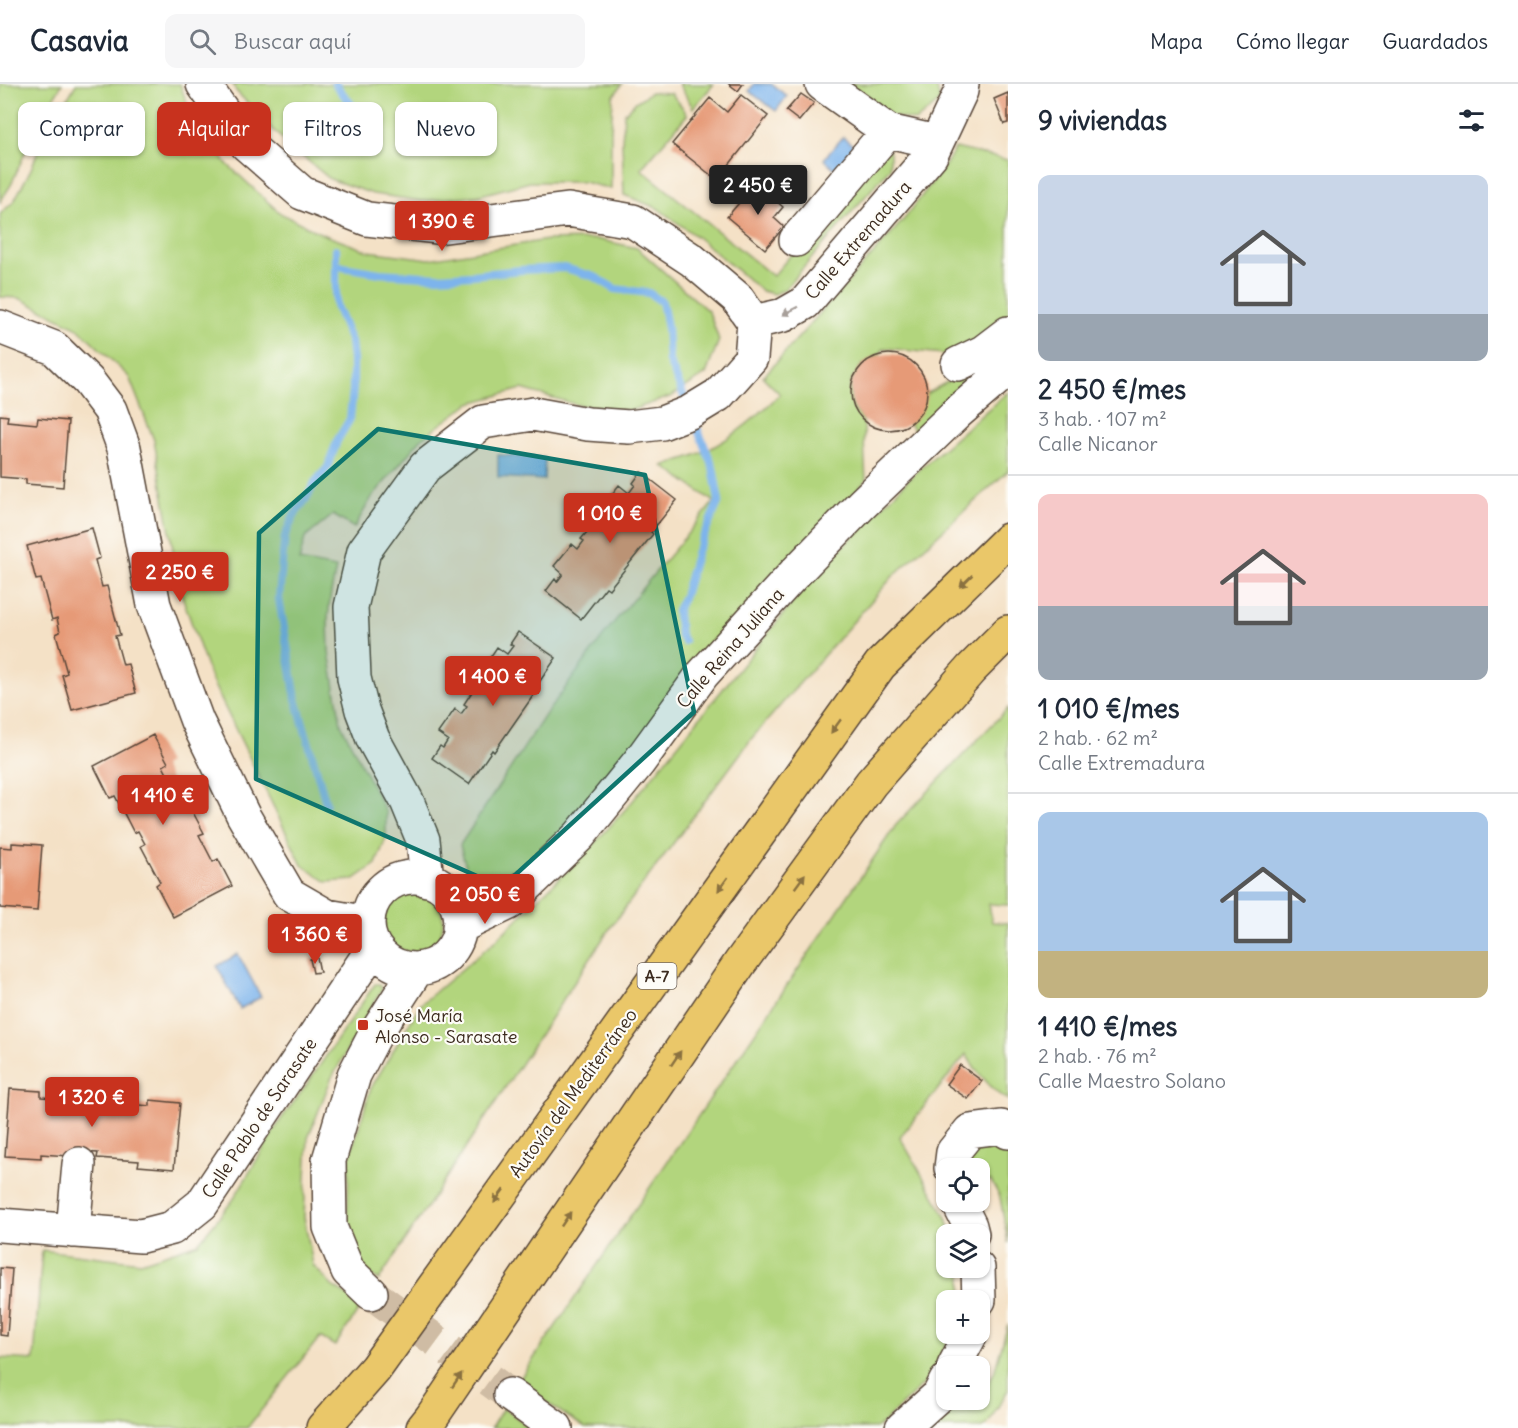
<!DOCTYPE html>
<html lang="es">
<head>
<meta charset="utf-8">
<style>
  body { margin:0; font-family:Delius,sans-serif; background:#f6f6f7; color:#1f2937; height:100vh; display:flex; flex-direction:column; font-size:22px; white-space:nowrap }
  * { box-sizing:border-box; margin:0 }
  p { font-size:20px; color:#747a83 }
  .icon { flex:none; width:33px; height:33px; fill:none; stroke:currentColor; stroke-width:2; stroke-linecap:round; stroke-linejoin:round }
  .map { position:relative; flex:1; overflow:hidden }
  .side { display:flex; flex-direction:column; background:#fff; width:510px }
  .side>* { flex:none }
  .top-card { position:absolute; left:18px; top:18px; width:570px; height:54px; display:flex; gap:12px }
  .fabs { position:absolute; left:936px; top:1074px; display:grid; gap:12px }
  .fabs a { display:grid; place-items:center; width:54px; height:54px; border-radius:12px; background:#fff; box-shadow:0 2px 4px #0004; font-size:30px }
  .price { position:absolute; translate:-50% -51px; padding:0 14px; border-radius:6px; background:#c8321e; color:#fff; font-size:20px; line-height:39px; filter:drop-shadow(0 2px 3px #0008) }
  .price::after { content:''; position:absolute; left:50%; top:36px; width:18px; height:14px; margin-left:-9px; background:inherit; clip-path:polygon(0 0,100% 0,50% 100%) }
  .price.active { background:#222; color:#fff }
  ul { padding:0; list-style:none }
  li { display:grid; align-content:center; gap:12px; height:318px; padding:0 30px }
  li+li { border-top:2px solid #e0e1e3 }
  li span { display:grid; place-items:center; height:186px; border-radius:12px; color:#555 }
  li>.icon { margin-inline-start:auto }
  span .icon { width:108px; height:108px; fill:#fffc; stroke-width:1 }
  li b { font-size:26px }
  h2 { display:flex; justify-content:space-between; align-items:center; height:72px; padding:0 30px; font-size:26px }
  .chip { padding:0 21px; border-radius:12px; background:#fff; box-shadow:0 2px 4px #0004; font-size:21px; line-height:54px }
  .chip.active { background:#c8321e; color:#fff }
  header { display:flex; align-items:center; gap:36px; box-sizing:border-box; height:84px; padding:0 30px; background:#fff; border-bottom:2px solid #e0e1e3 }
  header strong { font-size:28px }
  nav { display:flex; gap:33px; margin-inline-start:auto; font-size:21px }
  .search { width:420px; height:54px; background:#f6f6f7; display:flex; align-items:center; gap:15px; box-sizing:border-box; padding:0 21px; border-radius:12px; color:#747a83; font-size:22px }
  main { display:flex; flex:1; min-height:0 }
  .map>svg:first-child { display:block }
</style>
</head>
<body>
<header>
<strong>Casavia</strong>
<div class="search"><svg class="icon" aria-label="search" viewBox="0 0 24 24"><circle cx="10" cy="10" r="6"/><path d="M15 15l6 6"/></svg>Buscar aquí</div>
<nav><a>Mapa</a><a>Cómo llegar</a><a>Guardados</a></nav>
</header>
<main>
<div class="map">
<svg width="1008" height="1344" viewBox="0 0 1008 1344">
  <rect width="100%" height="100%" fill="#fdfcf7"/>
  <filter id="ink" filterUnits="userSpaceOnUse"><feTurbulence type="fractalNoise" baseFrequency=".0167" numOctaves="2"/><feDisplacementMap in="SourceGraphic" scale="12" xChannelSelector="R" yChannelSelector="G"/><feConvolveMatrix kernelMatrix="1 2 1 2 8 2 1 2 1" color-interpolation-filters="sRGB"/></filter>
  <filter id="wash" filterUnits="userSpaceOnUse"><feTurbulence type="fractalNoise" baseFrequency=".008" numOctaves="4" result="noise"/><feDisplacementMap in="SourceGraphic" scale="24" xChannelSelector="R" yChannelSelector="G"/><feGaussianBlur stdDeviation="1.35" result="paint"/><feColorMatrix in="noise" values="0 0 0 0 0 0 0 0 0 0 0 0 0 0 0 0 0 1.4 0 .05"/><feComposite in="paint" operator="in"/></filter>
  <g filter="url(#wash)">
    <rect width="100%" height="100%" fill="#f4e1c6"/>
    <path fill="#b2d57d" stroke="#76804e" stroke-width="1.5" d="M0,0h62l-26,43 -25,58 -11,17z
      M76,0h104l8,22 38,57 54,50 42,21 46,17 61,8 118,-19 49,-1 41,9 72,64 10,28 -13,34 -34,22 -43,15 -51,-6 -56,-16 -52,14 -48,35 -50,59 -18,31 -21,-13 -28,23 -6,23 37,7 -6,30 -2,20 1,34 12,72 45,89v25l-10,26 -23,16 -26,2 -25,-17 -91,-186 -31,-89 -26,-150 -25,-63 -51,-49 -59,-30 -19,-1v-83l14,-13 17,-32 9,-23z
      M233,0h389l-9,13 -2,34v58l-27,-7h-54l-53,14 -55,5 -49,-7 -43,-15 -46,-38 -48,-50z
      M679,0h35l-21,24z
      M838,0h98l4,17 -24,20 -29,-6z
      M651,8l20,1 12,15 4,7 -46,54 132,107 112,-132 5,9v15l-106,122 -10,4 -12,-3 -65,-54 -40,-29 -33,-13 -2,-53 2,-28 10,-11z
      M955,64l53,12v164l-55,31 -69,-7 -4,6c-23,9 -39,32 -25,57 3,4 7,6 8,11 2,6 1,13 1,19 1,13 1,26 2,39l-276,327 -93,86 -7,-5 -8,3 -10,-5 -4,-11 -8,-30 86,-131 64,-87 104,-125 -51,-36c11,-5 24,-7 35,-12 31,-12 59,-37 82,-60l-17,-17 142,-159 41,-54z
      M1008,268l-93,79 -6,-7c10,-9 15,-17 18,-31l35,-19z
      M1008,308v79l-114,104 -142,163 -142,190 -231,352 -17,-11 -15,-43 2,-67 22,-71 49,-83 75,-64 96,-94 40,-44 183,-227 98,-100z
      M1008,624v197l-19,-1 3,18 16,1v177l-14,-10 -19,-21 -9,-15 -66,83 46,80 5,17h-5v34h16v32h-16v34h6l-23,45 -48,46 -6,3h-290l-68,-45 379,-558z
      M383 838a30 30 0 1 1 60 0a30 30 0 1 1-60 0Z
      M375,900h5l2,5 -51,90 -23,59 -4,79 9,48 19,21 30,19 -27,41 -15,-9 -73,91h-247v-70l34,2 8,-110 99,12 57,-19 35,-43 48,-81 24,-32z
      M993,1059l15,6v94l-8,-46 -9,-16 -11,-1v-12h-12v-5l9,-15z
      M1008,1240v66l-20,34 -5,4h-56l25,-28h9l11,11 22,-38z
      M503,1324l28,20h-40z"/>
    <path fill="#7db4ec" stroke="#5c6f85" stroke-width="1.5" d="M754,0h17l16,12 -11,15 -27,-20z
      M843,53l15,12 -20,23 -14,-13z
      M498,371l47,3 -1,22 -46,-3z
      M238,870l23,43 -21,12 -23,-43z"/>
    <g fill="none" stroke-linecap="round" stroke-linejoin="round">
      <path stroke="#7db4ec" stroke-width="8" d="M335,0l21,26 2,19 -6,21
        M336,180l7,3 37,6 58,4 34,-2 49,-5 44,-2 30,9 20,12 34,4 13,9 5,24 2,35 19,45
        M684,557l-4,-6 -3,-25 7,-14 13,-45 22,-50 -6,-34 -20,-49
        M326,719l-30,-104 -17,-100 3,-37 3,-26 8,-19 13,-18 9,-17 13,-15 9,-26 13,-22 3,-30v-29l-2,-18 -15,-36v-57"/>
    </g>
    <g id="blocks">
      <path fill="#e69a77" d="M729,0h14l-5,7z
        M1008,9v30l-4,1 -10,-25z
        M801,10l13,9 -15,18 -13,-10z
        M741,11l27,21 -51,64 -45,-36 38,-46 17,14z
        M756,99l27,24 -9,11 10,9 -19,22 -38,-32z
        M851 308a38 38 0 1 1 76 0a38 38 0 1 1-76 0Z
        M0,331l8,1 -1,5 30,3 1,-6 30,3 -5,66 -37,-3v-5l-26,-2z
        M641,388l36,28 -26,32 2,2 -44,55 -3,-2 -25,32 -35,-28 9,-12 2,3 6,-8 -9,-8 18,-22 6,5 6,-8 -3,-2 18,-21 2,2 6,-7 -6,-5 18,-23 10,8 6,-8 -2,-2z
        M92,444l8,30 -5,2 7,27 5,-1 13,49 -5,1 8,29 5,-1 8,29 -64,17 -10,-35 5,-2 -11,-39 4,-2 -3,-14 -5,2 -11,-41 -5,1 -9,-34z
        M518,548l38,26 -23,33 2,2 -41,59 -2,-2 -23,34 -37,-26 8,-12 3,2 5,-8 -10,-7 17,-24 6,5 6,-8 -3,-2 15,-23 3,2 5,-8 -6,-4 16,-24 10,7 6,-8 -3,-2z
        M153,651l15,28 -5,3 13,25 4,-3 24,45 -5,2 14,27 5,-3 14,27 -59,31 -17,-32 4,-3 -19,-36 4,-2 -7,-13 -4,2 -19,-37 -5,2 -16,-32z
        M12,759l30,2 -5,66 -37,-3v-61l12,1z
        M317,873l3,15 -7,1 -3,-14z
        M960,981l22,16 -14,18 -22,-15z
        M10,1005l31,2v6l29,2v-5l50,4 -1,5 31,3v-6l30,3 -6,66 -36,-3 1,-5 -42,-3 1,-5 -15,-1v5l-42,-3v4l-36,-2z
        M0,1184l12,1 -5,67 -7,-1z"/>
    </g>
  </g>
  <g filter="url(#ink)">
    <use href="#blocks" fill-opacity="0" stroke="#574537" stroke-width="1.5"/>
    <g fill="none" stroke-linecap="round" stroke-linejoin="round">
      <path stroke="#cfbca4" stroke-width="33" stroke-dasharray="33 16" stroke-linecap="butt" d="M371,1209l139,102"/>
      <g stroke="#574537" stroke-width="36">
        <path id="minor" d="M203,0l44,61 55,48 65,26 71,8 130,-17 65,11 59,39 45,38 17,24
          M822,0l66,47 49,11
          M796,156l92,-109
          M754,238l30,-7 21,-12 126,-148 30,-64 1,-7
          M0,243l54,21 34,33 22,29 14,38 30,157 43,116 46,94 46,79 38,22 41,7
          M958,280l25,-12 25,-19
          M368 839a46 46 0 1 1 92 0a46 46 0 1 1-92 0Z
          M427,796l-4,-40 -16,-39 -34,-62 -11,-29 -8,-32 -3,-71 13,-56 61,-84 58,-45 50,-8 55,10 41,3 33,-4 28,-11 28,-17 33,-37 3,-36
          M459,843l50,-24 70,-67 60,-74 63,-87 92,-101 67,-69 96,-92 51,-44
          M951,1084l2,-16 17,-21 31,-4 7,5
          M958,1118l12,24 2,8
          M0,1141l141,11 31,-8 30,-24 172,-257
          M73,1147l6,-67
          M978,1184l1,32
          M371,1209l-23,-22 -18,-44 -1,-67 25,-85 22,-42 41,-64
          M954,1282l17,-32
          M510,1311l46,33
          M902,1344l37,-33 7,-14"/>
      </g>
      <g stroke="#574537" stroke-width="36">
        <path id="highway" d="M323,1344l52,-59 505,-704 128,-125
          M423,1344l8,-10 309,-455 131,-180 100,-114 37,-37"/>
      </g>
      <use href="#minor" stroke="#fff" stroke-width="33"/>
      <use href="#highway" stroke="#eac769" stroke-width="33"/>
    </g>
    <defs><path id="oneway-solid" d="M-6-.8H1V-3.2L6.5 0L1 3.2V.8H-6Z" transform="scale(1.5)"/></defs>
    <use fill="#a79f9a" href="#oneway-solid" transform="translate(790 227) rotate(153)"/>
    <g fill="#8a7140">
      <use href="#oneway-solid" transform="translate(966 497) rotate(136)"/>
      <use href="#oneway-solid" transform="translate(836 642) rotate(126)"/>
      <use href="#oneway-solid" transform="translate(800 797) rotate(-54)"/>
      <use href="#oneway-solid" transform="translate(723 800) rotate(126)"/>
      <use href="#oneway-solid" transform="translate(676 974) rotate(-56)"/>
      <use href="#oneway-solid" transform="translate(499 1112) rotate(126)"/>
      <use href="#oneway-solid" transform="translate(566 1135) rotate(-56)"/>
      <use href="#oneway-solid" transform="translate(457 1296) rotate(-56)"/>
    </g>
  </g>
  <path fill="#0f766e" fill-opacity="0.2" stroke="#0f766e" stroke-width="4.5" stroke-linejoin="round" d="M378,345l267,46 49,237 -192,175 -246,-108 3,-246z"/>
  <rect fill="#c8321e" stroke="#fdfcf7" stroke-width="2" x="357" y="935" width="12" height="12" rx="3"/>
  <g text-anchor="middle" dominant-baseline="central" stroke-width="4.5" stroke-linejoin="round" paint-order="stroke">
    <rect fill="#fdfcf7" stroke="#75695f" stroke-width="1.5" x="637.5" y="879" width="39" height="26" rx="4.5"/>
    <g font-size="16" font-weight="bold" fill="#3b2a1e">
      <text x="657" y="892">A-7</text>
    </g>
    <g font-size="18" fill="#3b2a1e" stroke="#fdfcf7">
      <text transform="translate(858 156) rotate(-49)">Calle Extremadura</text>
      <text transform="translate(730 564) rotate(-49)">Calle Reina Juliana</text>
      <text transform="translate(573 1009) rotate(-54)">Autovía del Mediterráneo</text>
      <text transform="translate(259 1034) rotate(-56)">Calle Pablo de Sarasate</text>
    </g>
    <g font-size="18" fill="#3b2a1e" stroke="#fdfcf7" text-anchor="start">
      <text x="375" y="931">José María<tspan x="375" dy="21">Alonso - Sarasate</tspan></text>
    </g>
  </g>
</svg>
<div class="fabs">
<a><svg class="icon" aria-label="locate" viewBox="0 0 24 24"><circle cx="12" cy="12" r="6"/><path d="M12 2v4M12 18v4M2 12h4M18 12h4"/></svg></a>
<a><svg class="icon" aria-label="layers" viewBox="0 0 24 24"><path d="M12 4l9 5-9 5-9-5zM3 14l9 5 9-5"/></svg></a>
<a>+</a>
<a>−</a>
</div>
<b class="price active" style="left:758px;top:132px">2 450 €</b>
<b class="price" style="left:442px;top:168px">1 390 €</b>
<b class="price" style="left:610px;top:460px">1 010 €</b>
<b class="price" style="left:180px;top:519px">2 250 €</b>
<b class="price" style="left:493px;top:623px">1 400 €</b>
<b class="price" style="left:163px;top:742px">1 410 €</b>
<b class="price" style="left:485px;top:841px">2 050 €</b>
<b class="price" style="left:315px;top:881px">1 360 €</b>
<b class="price" style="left:92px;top:1044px">1 320 €</b>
<div class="top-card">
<a class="chip">Comprar</a>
<a class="chip active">Alquilar</a>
<a class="chip">Filtros</a>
<a class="chip">Nuevo</a>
</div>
</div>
<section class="side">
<h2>9 viviendas<svg class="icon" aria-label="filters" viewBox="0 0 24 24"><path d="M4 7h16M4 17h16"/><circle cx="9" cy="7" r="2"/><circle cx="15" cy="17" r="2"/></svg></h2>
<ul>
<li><span style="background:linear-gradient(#c9d6e8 75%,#9aa5b1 0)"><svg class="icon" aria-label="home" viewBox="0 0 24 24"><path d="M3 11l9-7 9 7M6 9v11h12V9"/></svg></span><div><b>2 450 €/mes</b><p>3 hab. · 107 m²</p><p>Calle Nicanor</p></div></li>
<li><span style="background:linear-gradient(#f6c9c9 60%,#9aa5b1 0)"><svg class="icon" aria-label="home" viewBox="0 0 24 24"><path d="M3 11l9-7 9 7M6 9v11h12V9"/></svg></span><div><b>1 010 €/mes</b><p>2 hab. · 62 m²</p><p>Calle Extremadura</p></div></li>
<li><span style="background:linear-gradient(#a9c7e8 75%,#c2b280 0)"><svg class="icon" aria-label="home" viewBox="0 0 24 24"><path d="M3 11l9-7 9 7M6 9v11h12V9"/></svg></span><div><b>1 410 €/mes</b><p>2 hab. · 76 m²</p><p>Calle Maestro Solano</p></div></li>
</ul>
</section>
</main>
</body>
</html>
